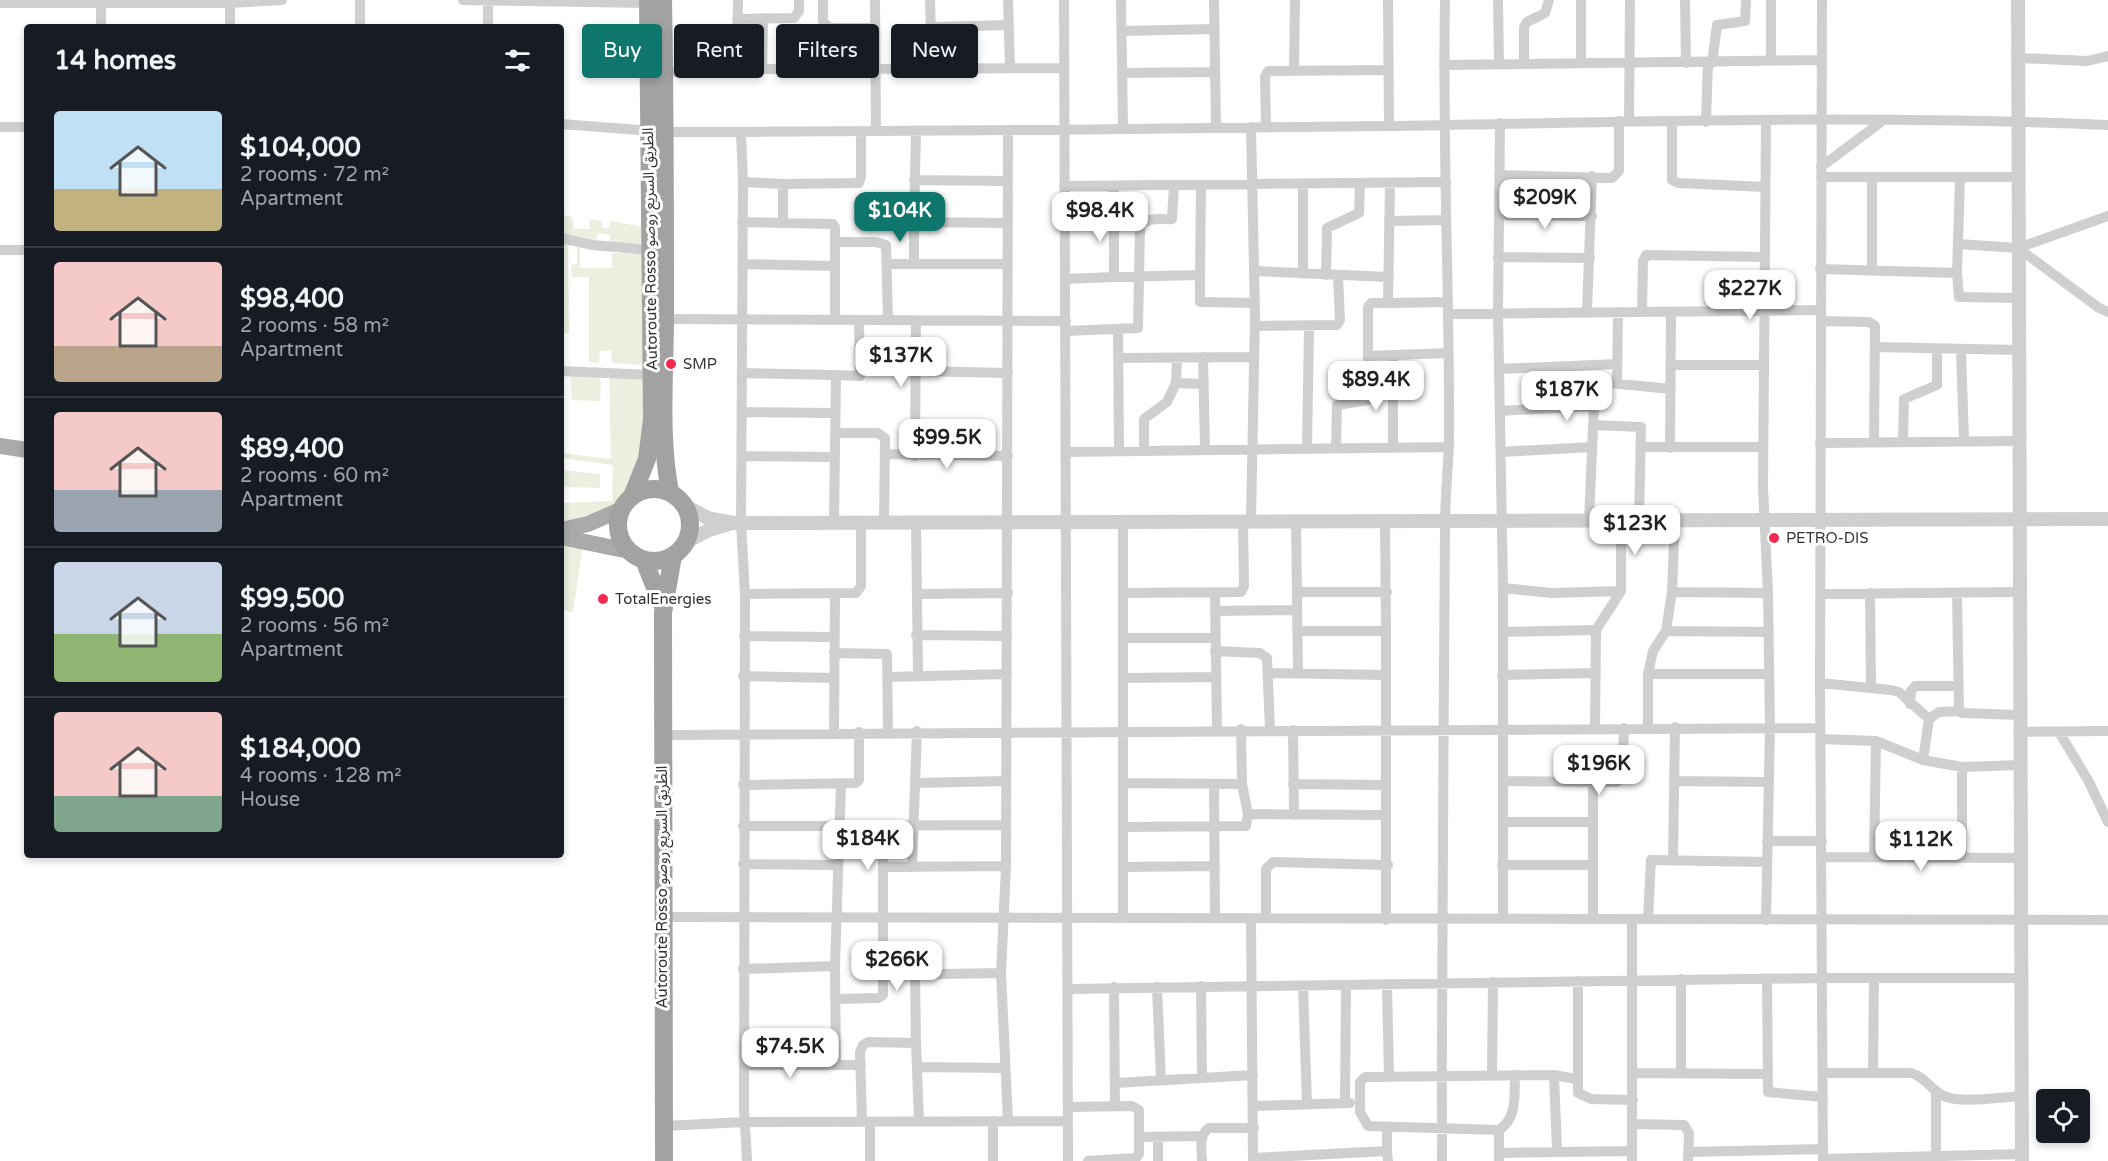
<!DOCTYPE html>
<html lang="en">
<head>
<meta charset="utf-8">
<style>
  body { margin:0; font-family:"Varela Round","Noto Sans Arabic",sans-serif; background:#242831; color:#f1f3f6; height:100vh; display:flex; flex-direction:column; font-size:22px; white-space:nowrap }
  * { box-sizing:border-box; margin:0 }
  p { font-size:20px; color:#9ea1a6 }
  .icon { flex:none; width:33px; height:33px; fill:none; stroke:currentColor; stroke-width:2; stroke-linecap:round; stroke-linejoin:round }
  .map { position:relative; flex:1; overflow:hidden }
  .side { position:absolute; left:24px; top:24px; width:540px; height:834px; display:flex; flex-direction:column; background:#171b24; border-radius:6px; box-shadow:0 3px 9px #0003 }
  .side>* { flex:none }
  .top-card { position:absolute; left:582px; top:24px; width:570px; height:54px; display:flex; gap:12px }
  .controls { position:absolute; left:2036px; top:1089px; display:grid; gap:12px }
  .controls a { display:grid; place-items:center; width:54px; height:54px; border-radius:6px; background:#171b24; box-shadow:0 3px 9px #0003; font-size:30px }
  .price { position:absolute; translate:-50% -51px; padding:0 14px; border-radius:12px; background:#fff; color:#222; font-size:20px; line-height:39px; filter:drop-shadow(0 2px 3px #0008) }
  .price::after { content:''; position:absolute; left:50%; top:36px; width:18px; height:14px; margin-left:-9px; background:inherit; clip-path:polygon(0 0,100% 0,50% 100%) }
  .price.current { background:#0f766e; color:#fff }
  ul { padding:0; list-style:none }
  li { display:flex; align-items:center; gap:18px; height:150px; padding:0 30px }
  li+li { border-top:2px solid #363941 }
  li span { display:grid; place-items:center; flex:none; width:168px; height:120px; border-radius:6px; color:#555 }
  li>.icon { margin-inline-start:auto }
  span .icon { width:72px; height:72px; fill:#fffc; stroke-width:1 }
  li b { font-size:26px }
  h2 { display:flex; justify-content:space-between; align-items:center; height:72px; padding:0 30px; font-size:26px }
  .chip { padding:0 21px; border-radius:6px; background:#171b24; box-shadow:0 3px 9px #0003; font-size:21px; line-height:54px }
  .chip.current { background:#0f766e; color:#fff }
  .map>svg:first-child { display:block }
</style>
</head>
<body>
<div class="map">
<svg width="2108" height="1161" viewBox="0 0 2108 1161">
  <rect width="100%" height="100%" fill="#fff"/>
  <path fill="#eaefe0" d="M561,215l11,2 2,12h16l-1,-10 13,2v6l6,2 3,-8 33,6 -2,18 -32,-3v-7l-12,-2 -2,7 -35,-7z
    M561,242l7,1 1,90h-8z
    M580,245v23h32v-15l32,1 2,111 -34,-2 -1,-13 -11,1 -1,12 -10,-1v-85h-17l-1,-12 6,-1v-18z
    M570,372h25l6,10 -1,19 -28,-1z
    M609,372l38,2c-2,35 2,113 -32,133 -16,9 -37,12 -54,18v-22l51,-2 1,-36 -52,-7v-5l50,6z
    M561,470l39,4v14l-39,-1z
    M561,541l22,4 -10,67 -12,-2z"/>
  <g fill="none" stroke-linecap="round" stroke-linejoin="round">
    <path stroke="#cfcfcf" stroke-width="10" d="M230,0v27
      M463,0l185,3
      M488,0v27
      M738,0l-1,69 327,-1
      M823,0v21l6,7h46
      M875,0l1,131
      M930,0l2,69
      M1008,0l2,68
      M1064,0l4,1161
      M1121,0l2,129
      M1214,0l2,128
      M1388,0l1,126
      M1498,0l1,64
      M1685,0l1,63
      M1822,0l-2,683 3,478
      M0,3h230l52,-3
      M737,19l57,-1 5,-7v-11
      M101,27v-27
      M360,27v-27
      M930,27l79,-2
      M1122,31l92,-2
      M2018,58l69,3 21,-5
      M1771,61v-61
      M1581,63v-63
      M1712,63l5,-38 28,-4 1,-21
      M1524,64v-37l3,-5 18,-9 4,-13
      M1444,65l377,-5
      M762,68l1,-50
      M1294,71l1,-71
      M664,72l73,-3
      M1122,73l91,-1
      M1629,121l1,-121
      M1766,121l-3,367 5,105 2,135 -4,192
      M1672,122v58l6,3 87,4
      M1706,122l2,-60
      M1500,123l-2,189 5,276v331
      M561,124l104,8h76c215,-2 431,-2 646,-6 240,-4 481,-12 721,-1
      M0,127h27
      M1251,127l4,188 -4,206
      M1266,127l-1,-50 3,-6 120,-1
      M916,131l-2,91 93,1
      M741,132l2,50 -2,341 4,71 -1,514 3,53
      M1821,167l60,-45
      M1499,175l113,3 7,-7v-50
      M1821,177h197
      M1872,177v93
      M914,180l94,1
      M743,182l40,2
      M1390,183l-2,120 60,-1
      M1064,186l382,-4
      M1499,215l93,1
      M1389,221l57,-1
      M742,222l91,2 2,3v93
      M783,222v-38l76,-1 2,-6v-46
      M914,222v42
      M561,238l32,7 56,5
      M835,242h41l10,3 2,75
      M1958,244l60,4 90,-32
      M2018,248l81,60 9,4
      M0,250h27
      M1498,257l92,1
      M742,264l93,2
      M888,264h120
      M1820,269l137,4 2,24 60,1
      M1255,271l134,6
      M1957,273l3,-94
      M1303,274v-90
      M1200,275v27l55,1
      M1326,275l1,-47 32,-15 1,-30
      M1114,277l86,-2 1,-90
      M1065,279l49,-2v-91
      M1388,303h-17l-3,4v49l80,-3
      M1587,312l5,-136
      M1642,312l1,-51 3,-6 119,2
      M1448,314l373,-4
      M665,319l401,2
      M1821,321l48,1 6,4 -1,116
      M1255,326l82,-1 3,-5 -2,-45
      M1118,330l1,121
      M1066,331l72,-3 2,-101c7,-11 21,-7 32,-8l2,-34
      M1875,347l144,3
      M1961,350l3,91
      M1393,356v91
      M1203,357l2,93
      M1118,358l136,-1
      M1177,358l-1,25 28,1
      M1672,365h91
      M1499,369l118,-5
      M561,371l91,4
      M916,371l92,2
      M742,373l94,2
      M1617,384l1,-72
      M1500,411l94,-5 1,-19 4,-5 72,7
      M742,412l93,1
      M1593,425l48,2 -2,93
      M835,433h43l7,5 -1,84
      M1903,441l1,-42 33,-14v-36
      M1820,443l198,-2
      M1642,447h121
      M1336,448l1,-43 31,-5v-44
      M1670,448l1,-135
      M1307,449l2,-122
      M1144,451v-32l23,-17 9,-19
      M1066,452l383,-5
      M1501,452l91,-5
      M886,454l122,2
      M742,456l93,1
      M915,456l1,-136
      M1589,520l5,-114
      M1675,520l-3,72 96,1
      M1296,521l2,152
      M916,522l2,154
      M834,523l2,-148 24,1 -1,-56
      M1503,588l48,5 70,-2
      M1297,592h90
      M1123,593l118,-1 3,-6 -1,-65
      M1215,593l2,137
      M1870,593l1,93
      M1957,593l2,118 3,2 57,2
      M745,594l111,-1 5,-7v-64
      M917,594l91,-1
      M1821,594l198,-2
      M1215,611l82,-1
      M1297,631h89l-1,-110
      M1386,631v289
      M1666,631l103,1
      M1503,632l93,-2
      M916,635l91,1
      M744,636l90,1
      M1123,638h93
      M1215,651l45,2 7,5 3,72
      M834,653l53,1 1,78
      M1268,673l118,2
      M1648,674h121
      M1502,675l93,-2
      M743,676l91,2
      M889,677l118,-3
      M1123,678l93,-1
      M1820,683l71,7 8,2 30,27
      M1910,704l1,-13 4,-5h42
      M1595,728l1,-98 25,-39v-71
      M1648,728v-54l5,-23 13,-20 6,-39
      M1293,730l1,85
      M834,732l1,-137
      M2019,732l89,-1
      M2059,732l29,48 20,42
      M663,735l1157,-7
      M1820,739l56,2 47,19 39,7 58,-2
      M1923,760l6,-41 10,-7 20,-1
      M1962,767v91
      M1503,781l114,1 5,-5 2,-49
      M1593,781v138
      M1674,781l95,1
      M915,783l91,-2
      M1123,783l119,1
      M1293,784l93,1
      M743,785l113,-2 3,-3v-48
      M1214,785l1,133
      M1248,814l138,1
      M1503,822h90
      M743,826l263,-1
      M1123,827l123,-1 2,-12 -6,-30 -1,-55
      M1767,841h55
      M1822,857l198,1
      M1874,857l2,-116
      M1673,860l2,-133
      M743,864l94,1
      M1502,865h91
      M883,867l123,-1
      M912,867l5,-136
      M1123,867l92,-1
      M662,917l1446,3
      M1123,918v-396
      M1266,918v-49l7,-7 115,3
      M1251,919l2,242
      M1632,919v242
      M1648,919l3,-59 116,2
      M743,969l92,-3
      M915,974l1,69
      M882,975l119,-2
      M1681,979v94
      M1767,979l1,113 55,5
      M1578,981v112l13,6 42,1
      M1201,986l1,92
      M1303,986l4,118
      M1387,986l2,91
      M1114,987l1,119
      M1157,987l4,93
      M1069,989l752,-11h200
      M835,999l43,-1 5,-3v-170
      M744,1065h117
      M836,1065l-1,-99 6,-182
      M918,1067l87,1
      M1633,1073l133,1
      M1823,1073h88c15,4 21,19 35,24 18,6 56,0 76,-1
      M1873,1073l1,-95
      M1492,1075l1,-93
      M1554,1075l3,76
      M1116,1083l137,-8
      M1936,1091v65
      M1345,1103l1,-118
      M1254,1106l96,-3
      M1068,1107l64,-1 7,4v44l-3,4 -48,3
      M993,1121v40
      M1008,1121l-7,-148 5,-107 2,-736
      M862,1122l-2,-70 3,-7 5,-3 48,1 3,79
      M1632,1124l52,1 5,8 -1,28
      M664,1126l81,-4 322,-1
      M1387,1128v23
      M1499,1130c19,-12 15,-35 16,-55
      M1140,1137l61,-1
      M1689,1152l134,-3
      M1499,1153l133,-2
      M1253,1158l134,-7 1,10
      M1823,1159l199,-5
      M870,1161v-39
      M1158,1161v-24
      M1202,1161c0,-11 -4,-26 7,-33h45
      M1442,1161c-1,-212 2,-424 3,-636 0,-27 3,-54 4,-82 1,-147 -7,-295 -4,-443
      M1499,1161v-31l-131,-4 -8,-14v-30l5,-5 189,-2 22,4"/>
    <path stroke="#cfcfcf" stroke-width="14" d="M2018,0l4,1161
      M685,506l23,12 26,5 1374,-4
      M686,542l23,-12 20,-6"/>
    <path stroke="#aaa" stroke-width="16" d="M0,446l27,4
      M561,530l27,-6 32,-14
      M561,537l68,14"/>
    <path stroke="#a2a2a2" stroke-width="18" d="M663,0c2,105 2,210 2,315 0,60 -6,119 5,177
      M618 525a36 36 0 1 1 72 0a36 36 0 1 1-72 0Z
      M633,494l14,-35 5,-40 -4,-419
      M644,560l17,43
      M664,1161l-1,-548 10,-57"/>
  </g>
  <g fill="#f5284e" stroke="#fff" stroke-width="2">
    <circle cx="671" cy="364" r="6"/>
    <circle cx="1774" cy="538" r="6"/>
    <circle cx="603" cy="599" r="6"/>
  </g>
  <g text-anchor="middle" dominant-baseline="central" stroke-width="6" stroke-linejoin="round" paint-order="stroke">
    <g font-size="15" fill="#323232" stroke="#fff">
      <text transform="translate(650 249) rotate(-91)">Autoroute Rosso الطريق السريع روصو</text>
      <text transform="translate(662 887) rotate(-90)">Autoroute Rosso الطريق السريع روصو</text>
    </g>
    <g font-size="15" fill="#323232" stroke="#fff" text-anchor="start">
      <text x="683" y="364">SMP</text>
      <text x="1786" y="538">PETRO-DIS</text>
      <text x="615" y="599">TotalEnergies</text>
    </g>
  </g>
</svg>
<div class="controls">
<a><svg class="icon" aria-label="locate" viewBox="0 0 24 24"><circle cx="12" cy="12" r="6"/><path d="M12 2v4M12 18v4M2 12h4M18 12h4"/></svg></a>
</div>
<b class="price" style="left:1545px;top:230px">$209K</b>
<b class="price current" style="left:900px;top:243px">$104K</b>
<b class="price" style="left:1100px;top:243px">$98.4K</b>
<b class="price" style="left:1750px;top:321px">$227K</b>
<b class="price" style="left:901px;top:388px">$137K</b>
<b class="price" style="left:1376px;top:412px">$89.4K</b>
<b class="price" style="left:1567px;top:422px">$187K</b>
<b class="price" style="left:947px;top:470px">$99.5K</b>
<b class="price" style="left:1635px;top:556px">$123K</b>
<b class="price" style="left:1599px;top:796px">$196K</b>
<b class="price" style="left:868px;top:871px">$184K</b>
<b class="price" style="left:1921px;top:872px">$112K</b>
<b class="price" style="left:897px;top:992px">$266K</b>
<b class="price" style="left:790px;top:1079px">$74.5K</b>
<div class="top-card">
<a class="chip current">Buy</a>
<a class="chip">Rent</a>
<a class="chip">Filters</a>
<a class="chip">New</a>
</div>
<section class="side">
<h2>14 homes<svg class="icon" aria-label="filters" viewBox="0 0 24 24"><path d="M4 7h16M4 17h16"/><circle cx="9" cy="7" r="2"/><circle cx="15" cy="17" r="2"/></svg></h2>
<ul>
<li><span style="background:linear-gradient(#bfe0f5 65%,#c2b280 0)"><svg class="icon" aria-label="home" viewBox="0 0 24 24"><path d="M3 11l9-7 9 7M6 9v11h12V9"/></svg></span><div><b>$104,000</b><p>2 rooms · 72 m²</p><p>Apartment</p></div></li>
<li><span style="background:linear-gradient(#f6c9c9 70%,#b9a48a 0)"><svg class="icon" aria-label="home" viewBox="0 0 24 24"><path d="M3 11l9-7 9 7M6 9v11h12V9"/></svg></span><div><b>$98,400</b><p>2 rooms · 58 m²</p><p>Apartment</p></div></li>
<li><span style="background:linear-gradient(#f6c9c9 65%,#9aa5b1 0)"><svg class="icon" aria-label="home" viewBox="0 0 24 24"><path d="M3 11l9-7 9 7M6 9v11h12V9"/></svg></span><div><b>$89,400</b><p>2 rooms · 60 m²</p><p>Apartment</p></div></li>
<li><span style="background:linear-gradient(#c9d6e8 60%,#8fb573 0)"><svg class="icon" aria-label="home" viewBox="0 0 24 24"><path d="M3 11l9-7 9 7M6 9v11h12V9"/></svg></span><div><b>$99,500</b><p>2 rooms · 56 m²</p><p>Apartment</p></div></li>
<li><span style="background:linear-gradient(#f6c9c9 70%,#7fa58c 0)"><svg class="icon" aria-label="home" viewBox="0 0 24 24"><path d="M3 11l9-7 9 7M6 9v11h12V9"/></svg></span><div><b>$184,000</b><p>4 rooms · 128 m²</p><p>House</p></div></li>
</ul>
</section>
</div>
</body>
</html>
